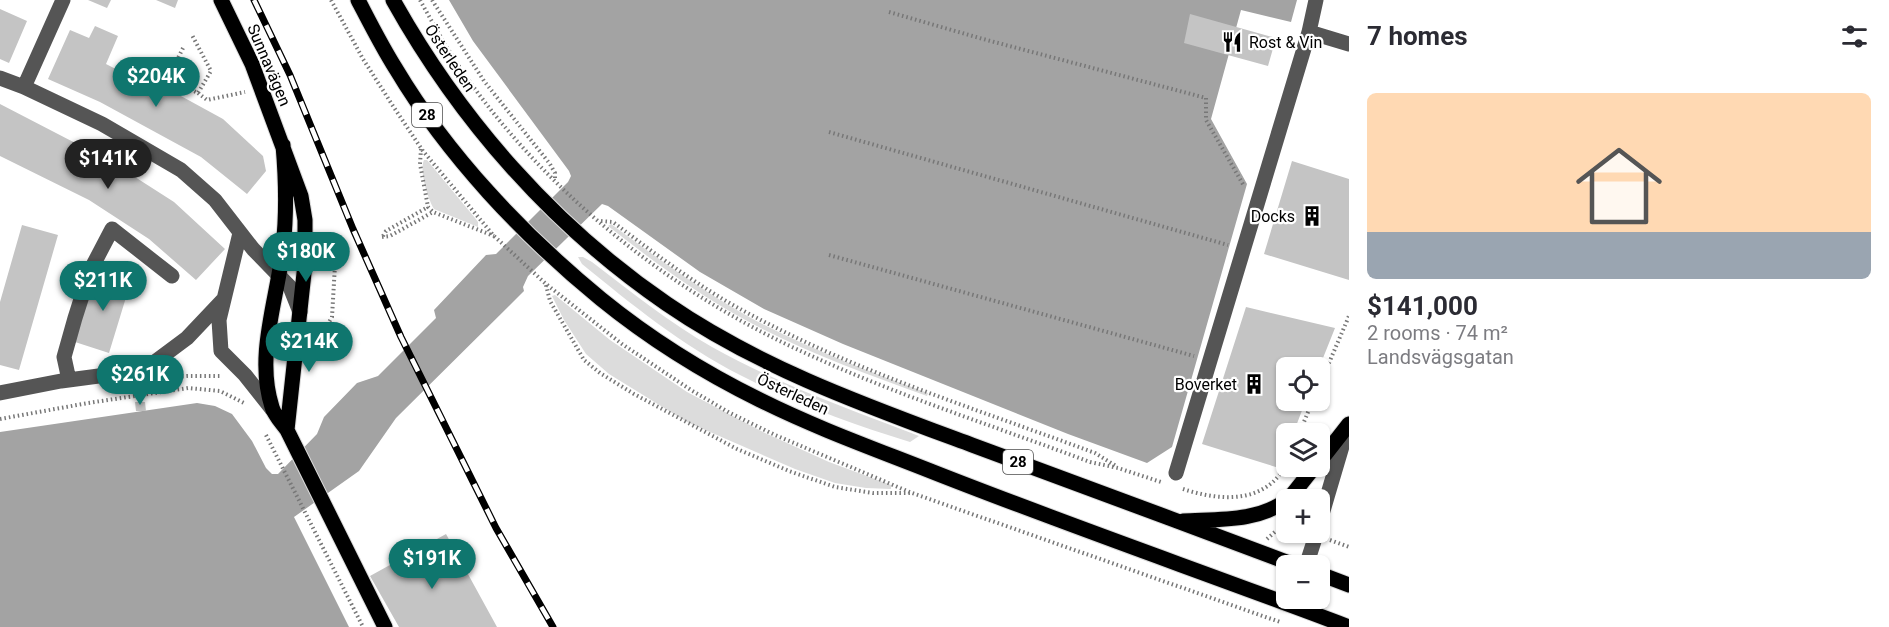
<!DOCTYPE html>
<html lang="en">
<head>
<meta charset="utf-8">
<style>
  body { margin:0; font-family:Roboto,sans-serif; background:#f2f2f3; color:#2b2b33; height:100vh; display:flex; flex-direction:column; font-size:22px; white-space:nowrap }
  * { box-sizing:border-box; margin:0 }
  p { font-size:20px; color:#7c7c81 }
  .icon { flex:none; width:33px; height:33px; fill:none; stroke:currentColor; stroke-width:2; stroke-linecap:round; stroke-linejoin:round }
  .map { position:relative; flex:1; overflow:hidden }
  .side { display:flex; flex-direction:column; background:#fff; width:540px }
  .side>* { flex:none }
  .tools { position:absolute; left:1276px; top:357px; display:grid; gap:12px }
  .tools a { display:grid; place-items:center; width:54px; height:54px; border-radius:9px; background:#fff; box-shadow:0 2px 4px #0004; font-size:30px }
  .price { position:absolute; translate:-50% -51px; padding:0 14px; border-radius:21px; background:#0f766e; color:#fff; font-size:20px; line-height:39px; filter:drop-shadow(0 2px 3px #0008) }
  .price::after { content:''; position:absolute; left:50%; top:36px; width:18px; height:14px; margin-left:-9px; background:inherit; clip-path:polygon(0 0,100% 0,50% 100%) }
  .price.selected { background:#222; color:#fff }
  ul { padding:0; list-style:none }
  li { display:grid; align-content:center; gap:12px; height:318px; padding:0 18px }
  li span { display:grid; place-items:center; height:186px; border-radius:9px; color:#555 }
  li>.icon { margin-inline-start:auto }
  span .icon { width:108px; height:108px; fill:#fffc; stroke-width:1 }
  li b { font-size:26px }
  h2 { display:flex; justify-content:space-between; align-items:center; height:72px; padding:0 18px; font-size:26px }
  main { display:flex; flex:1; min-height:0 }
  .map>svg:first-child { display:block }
</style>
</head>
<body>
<main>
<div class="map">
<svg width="1349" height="627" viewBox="0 0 1349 627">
  <rect width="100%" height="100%" fill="#fff"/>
  <path fill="#dcdcdc" d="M424,160h3l48,58 3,4v5l-44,-18c-6,-10 -15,-38 -10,-49z
    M611,224c45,33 91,67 140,94 57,30 117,53 177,75l-1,3c-63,-23 -128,-46 -187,-79 -47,-26 -90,-58 -132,-91z
    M578,257h5l9,5c39,30 78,61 120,85 66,37 136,62 207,89l-9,6c-58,-18 -116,-39 -170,-67 -57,-29 -109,-71 -158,-111z
    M555,295l55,45 77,52 78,41 64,29 62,23v4l-25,-1 -31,-5 -40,-14 -108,-47 -78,-48 -23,-20 -22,-34 -12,-24z"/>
  <path fill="#a3a3a3" d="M449,0h848l-6,22 -50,-12 -30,109 36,65 -75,263 -25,16 -79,-29 -225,-90 -79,-35 -64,-37 -92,-66 -6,-2 -74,72 -5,11 1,4 -128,127 -37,53 -65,46 55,110h-349v-195l197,-29 18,3 17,8 20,27 14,27 6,6h6l39,-40 7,-17 33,-34 21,-7 58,-58 -2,-8 52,-55 10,-1 72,-72 3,-6 -2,-5 -96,-130z"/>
  <path fill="#c4c4c4" d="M88,0h23l-4,8z
    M156,0h22l-3,8z
    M0,9l27,12 -18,42 -9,-4z
    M1190,14l86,24 -8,28 -84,-23z
    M95,26l23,10 -12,28 39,20 3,-6 75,41 40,37 3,15 -19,23 -46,-37 -101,-55 -52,-23 22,-49 19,8z
    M0,104l110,57 64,41 51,47 -29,31 -47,-41 -60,-39 -89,-44z
    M1292,161l57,18v101l-85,-26z
    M22,225l36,10 -39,135 -19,-5v-63z
    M96,271l35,10 -22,72 -34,-11z
    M1246,307l89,21 -16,40h-32v32h19l-13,34h-6v14l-8,20 -77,-24z
    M135,402h10l1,9h-10z
    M446,534l51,93h-98l-29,-51z"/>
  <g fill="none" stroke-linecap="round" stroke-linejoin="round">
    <g stroke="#dbdbdb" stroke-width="17">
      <path id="major" d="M221,0l31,64 49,132 4,24v44l-18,166
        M358,0c12,23 24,47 38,69 52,87 127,166 205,230 48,39 104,74 159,101 54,27 112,48 168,70 139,55 281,104 421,157
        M393,0c67,120 160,226 274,304 93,64 200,102 305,141 108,40 217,80 325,121
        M283,145c3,34 4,68 0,102 -5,51 -28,108 -11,160 2,8 10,16 15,23l98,197
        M1320,461l29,-37
        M1288,500l27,-34
        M1183,521c35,-2 75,1 104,-21
        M1320,574l29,11"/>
    </g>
    <path stroke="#777" stroke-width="4" stroke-dasharray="1.5 3" stroke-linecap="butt" d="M331,0l32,59 30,47 30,45 71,85 52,48 76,60 69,46 39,23 45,22 137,58 368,129
      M420,0c16,29 32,58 52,85 84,115 201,208 331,267 93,43 191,74 287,110l28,6 43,14
      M432,0l52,81 66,83 5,9v8
      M889,12l94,27 223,59v22l38,66
      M183,48l-15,30 30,15 13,-22 -19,-36
      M198,93l9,7 38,-8
      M829,132l399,113
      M421,149l-1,15 8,43 5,5 61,24
      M601,221l12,1c46,35 93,70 144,96 106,56 225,93 338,135l21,13
      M383,236l3,-5 42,-24
      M382,237l8,-1 43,-24
      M829,255l365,101
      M546,285l4,16 34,59 16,13 34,21 103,55 52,22 46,16 38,6h37
      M313,341l6,-2 13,-22 3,-52
      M164,378l23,-2h35
      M1320,384l29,-68
      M0,419l88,-16 100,-15 32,3 26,13
      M1299,434l14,-34
      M266,435l97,192
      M1183,489c37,12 83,16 104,-26
      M1267,539l10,-9 10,-4
      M1330,540l19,7"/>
    <path stroke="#555" stroke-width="15" d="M1309,32l7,-32
      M0,78l24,9 78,37 79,46 34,30 38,49 37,38 10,25
      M24,87l39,-87
      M240,233l-21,87 2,31 24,24 27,34
      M69,380l-5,-23 11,-39 15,-47 22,-42 60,47
      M0,393l61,-12 83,-11 43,-32 36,-38
      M1176,473l133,-441 40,12
      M1320,521l28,-95
      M1306,566l11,-34"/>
    <use href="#major" stroke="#000" stroke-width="15"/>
    <g stroke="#000" stroke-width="7">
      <path id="rail" d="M254,0l36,75 63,154 48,108 95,191 57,99"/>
    </g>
    <use href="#rail" stroke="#fff" stroke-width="4.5" stroke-dasharray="14" stroke-linecap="butt"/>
  </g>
  <defs>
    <g id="restaurant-bare" transform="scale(1.62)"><path d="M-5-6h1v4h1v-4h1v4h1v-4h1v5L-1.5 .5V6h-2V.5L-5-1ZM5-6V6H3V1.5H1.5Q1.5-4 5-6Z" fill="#000" stroke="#fff" stroke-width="2.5" paint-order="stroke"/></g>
    <g id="building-bare" transform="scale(1.62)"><path d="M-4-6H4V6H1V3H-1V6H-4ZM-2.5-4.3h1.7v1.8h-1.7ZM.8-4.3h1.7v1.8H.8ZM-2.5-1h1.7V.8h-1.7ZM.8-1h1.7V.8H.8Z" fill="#000" stroke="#fff" stroke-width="2.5" paint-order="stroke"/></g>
  </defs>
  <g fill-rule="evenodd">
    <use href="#restaurant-bare" x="1232" y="42"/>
    <use href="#building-bare" x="1312" y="216"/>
    <use href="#building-bare" x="1254" y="384"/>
  </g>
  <g text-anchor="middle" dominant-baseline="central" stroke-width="4.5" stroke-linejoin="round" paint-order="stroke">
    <g fill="#fff" stroke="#4c4c4c" stroke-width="1.5">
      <rect x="412" y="103" width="30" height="24" rx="4.5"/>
      <rect x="1003" y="450" width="30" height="24" rx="4.5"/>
    </g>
    <g font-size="15" font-weight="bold" fill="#000">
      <text x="427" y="115">28</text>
      <text x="1018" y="462">28</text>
    </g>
    <g font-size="16" fill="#000" stroke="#fff" text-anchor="end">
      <text x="1249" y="42" text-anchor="start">Rost &amp; Vin</text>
      <text x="1295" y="216">Docks</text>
      <text x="1237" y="384">Boverket</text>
    </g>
    <g font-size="16" fill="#000" stroke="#fff">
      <text transform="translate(450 58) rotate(56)">Österleden</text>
      <text transform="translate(269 65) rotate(67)">Sunnavägen</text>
      <text transform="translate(793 394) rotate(25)">Österleden</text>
    </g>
  </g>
</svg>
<div class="tools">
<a><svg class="icon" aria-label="locate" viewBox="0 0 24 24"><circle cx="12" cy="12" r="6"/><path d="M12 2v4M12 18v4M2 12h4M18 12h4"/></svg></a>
<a><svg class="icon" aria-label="layers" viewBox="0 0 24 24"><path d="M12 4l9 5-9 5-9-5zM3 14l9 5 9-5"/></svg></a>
<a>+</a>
<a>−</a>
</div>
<b class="price" style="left:156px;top:108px">$204K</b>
<b class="price selected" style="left:108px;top:190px">$141K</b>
<b class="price" style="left:306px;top:283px">$180K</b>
<b class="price" style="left:103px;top:312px">$211K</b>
<b class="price" style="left:309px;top:373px">$214K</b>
<b class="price" style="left:140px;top:406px">$261K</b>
<b class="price" style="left:432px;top:590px">$191K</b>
</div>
<section class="side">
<h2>7 homes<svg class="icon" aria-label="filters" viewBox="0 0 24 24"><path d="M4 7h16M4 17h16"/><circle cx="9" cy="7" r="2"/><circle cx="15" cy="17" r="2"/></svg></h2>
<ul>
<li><span style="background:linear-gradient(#ffd9b3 75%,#9aa5b1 0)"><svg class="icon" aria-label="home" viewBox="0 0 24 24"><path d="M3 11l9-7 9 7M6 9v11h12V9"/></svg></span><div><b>$141,000</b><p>2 rooms · 74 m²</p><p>Landsvägsgatan</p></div></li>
</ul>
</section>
</main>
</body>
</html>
